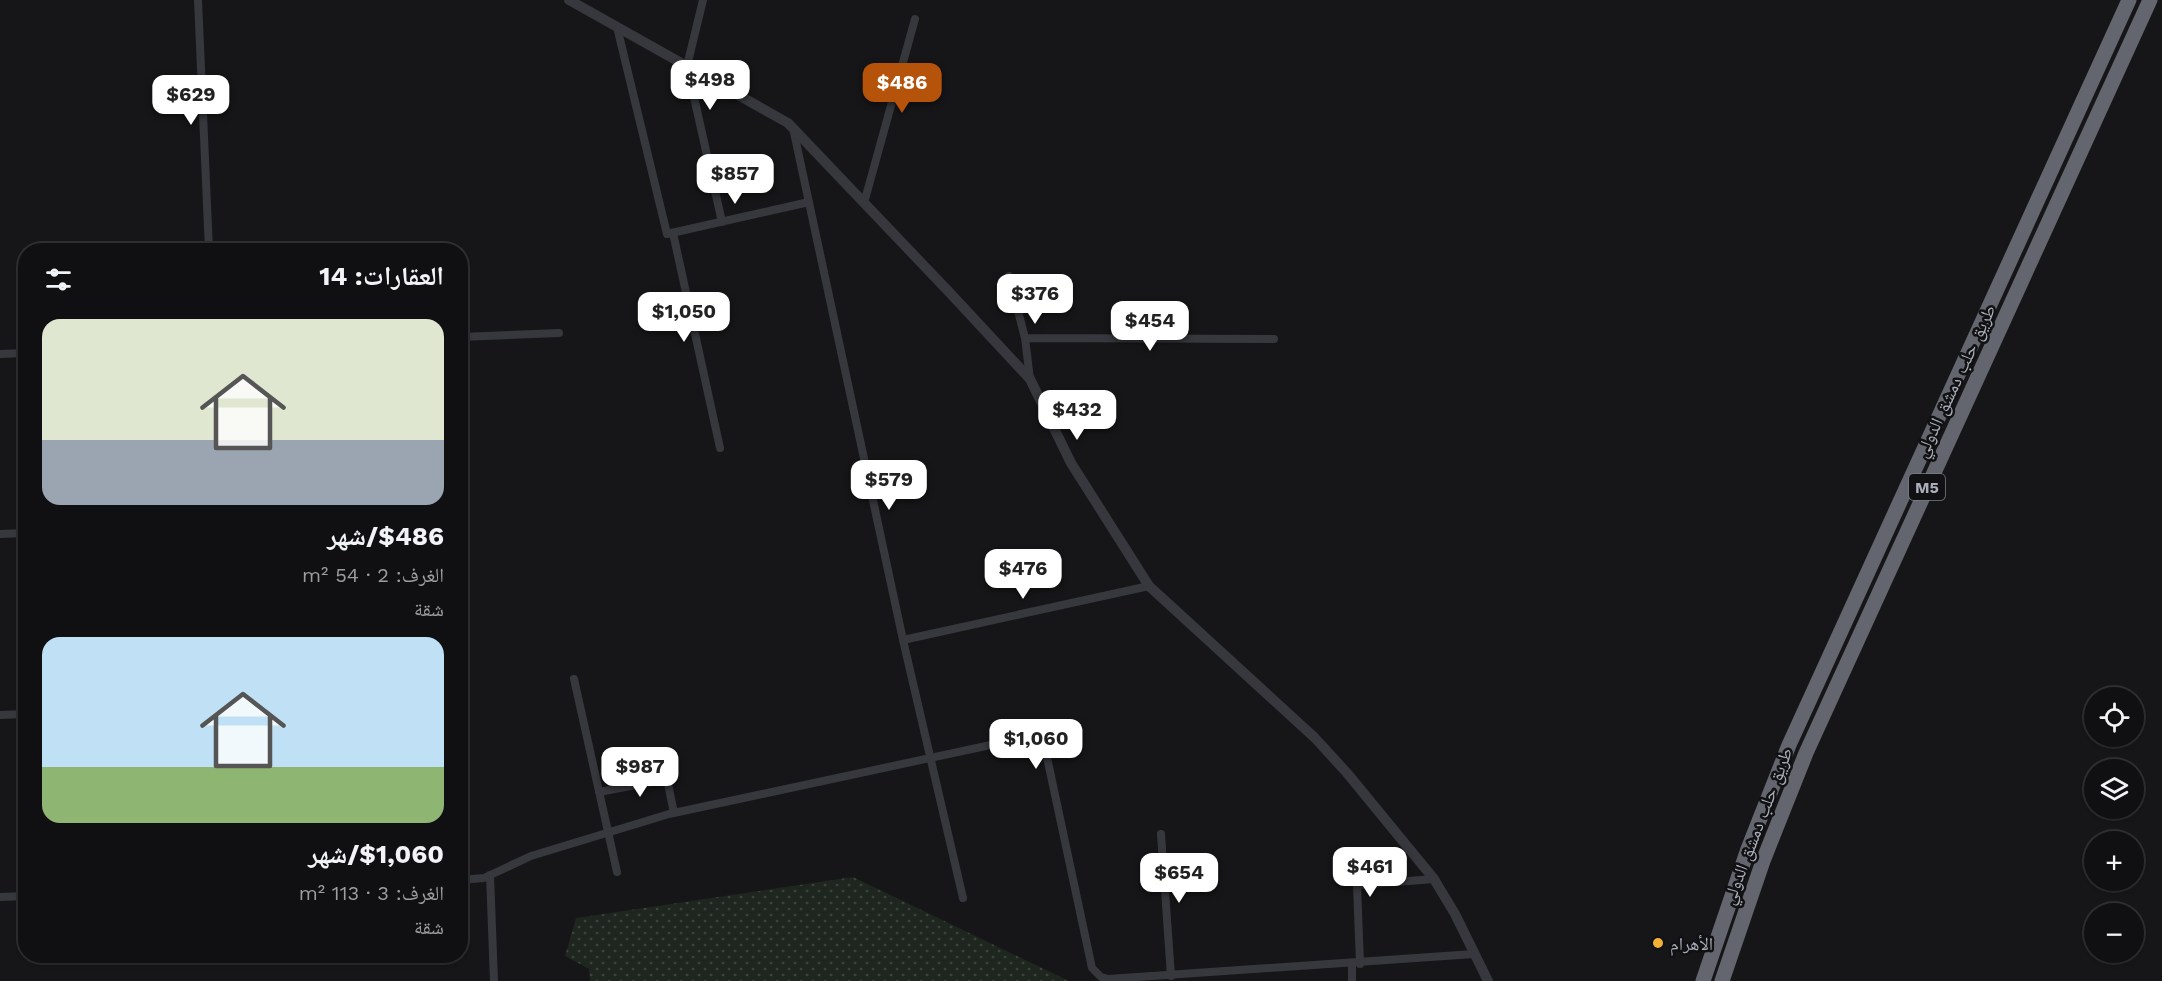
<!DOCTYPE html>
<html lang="ar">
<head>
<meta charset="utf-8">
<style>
  body { margin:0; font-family:"Work Sans","Noto Naskh Arabic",sans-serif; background:#19191b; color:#f1f3f6; direction:rtl; height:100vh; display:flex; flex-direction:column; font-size:22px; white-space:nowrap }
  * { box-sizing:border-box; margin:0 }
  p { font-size:20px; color:#9c9d9f }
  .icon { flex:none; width:33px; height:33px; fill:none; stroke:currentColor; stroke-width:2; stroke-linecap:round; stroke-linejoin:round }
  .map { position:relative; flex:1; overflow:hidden; direction:ltr }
  .details { position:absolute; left:18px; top:243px; width:450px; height:720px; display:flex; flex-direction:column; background:#101012; border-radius:24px; box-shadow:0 2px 4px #0004,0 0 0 2px #303032; direction:rtl }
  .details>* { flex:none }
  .buttons { position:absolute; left:2084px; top:687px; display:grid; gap:12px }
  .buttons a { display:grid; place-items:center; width:60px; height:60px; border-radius:50%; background:#101012; box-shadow:0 2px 4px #0004,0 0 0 2px #303032; font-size:30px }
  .price { position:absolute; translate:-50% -51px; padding:0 14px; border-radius:12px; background:#fff; color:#222; font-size:20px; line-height:39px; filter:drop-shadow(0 2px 3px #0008) }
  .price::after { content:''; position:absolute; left:50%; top:36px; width:18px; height:14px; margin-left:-9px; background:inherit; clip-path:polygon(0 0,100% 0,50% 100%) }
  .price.on { background:#b45309; color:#fff }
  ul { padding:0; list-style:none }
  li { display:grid; align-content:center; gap:12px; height:318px; padding:0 24px }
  li span { display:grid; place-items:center; height:186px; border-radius:18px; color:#555 }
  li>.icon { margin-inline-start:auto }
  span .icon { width:108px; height:108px; fill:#fffc; stroke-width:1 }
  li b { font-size:26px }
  h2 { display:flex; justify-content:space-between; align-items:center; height:72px; padding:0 24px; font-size:26px }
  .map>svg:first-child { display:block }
</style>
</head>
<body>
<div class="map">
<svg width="2162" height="981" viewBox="0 0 2162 981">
  <defs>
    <pattern id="green-dots" width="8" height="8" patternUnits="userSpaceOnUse" patternTransform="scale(1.5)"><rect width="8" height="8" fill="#1e261f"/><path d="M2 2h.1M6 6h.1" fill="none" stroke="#3c433d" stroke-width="1.8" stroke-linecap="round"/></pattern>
  </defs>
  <rect width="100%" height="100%" fill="#161618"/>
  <path fill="url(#green-dots)" d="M853,877l216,104h-479l-1,-12 -24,-13 11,-38z"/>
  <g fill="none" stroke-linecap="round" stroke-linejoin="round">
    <path stroke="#37383d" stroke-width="8" d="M198,0l11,250
      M703,0l-16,66 35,156
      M617,27l50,207 142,-32
      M793,128l110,512 60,258
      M864,203l51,-184
      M673,233l47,215
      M1009,276l16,62 5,41
      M460,337l99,-4
      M1025,338l249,1
      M0,354l26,-1
      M0,534l26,-1
      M903,640l246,-54
      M574,679l43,193
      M0,715l26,-1
      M599,792l68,-13 7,34
      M1161,834l10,142
      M490,875l4,106
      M460,880l24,-2 47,-22 138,-42 373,-80 50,234 9,9 7,2 366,-25
      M0,897l26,-1
      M1352,964v17
      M1360,964l-3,-79 77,-6"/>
    <path stroke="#37383d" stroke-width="10" d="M569,0l219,123 162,170 80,86 41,84 78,123 166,152 32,35 87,106 21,35 33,67"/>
    <path stroke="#63666e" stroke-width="15" d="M1703,981l45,-132 41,-104 340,-745
      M1722,981l41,-120 43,-108 344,-753"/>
  </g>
  <circle fill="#f2b134" stroke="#111113" stroke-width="2" cx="1658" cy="943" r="6"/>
  <g text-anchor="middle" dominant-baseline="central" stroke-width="5" stroke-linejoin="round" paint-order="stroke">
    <rect fill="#111113" stroke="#7b7e86" stroke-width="1.5" x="1909" y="474" width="36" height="26" rx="4.5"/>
    <g font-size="16" font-weight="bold" fill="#a8adb8">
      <text x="1927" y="487">M5</text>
    </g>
    <g font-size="18" fill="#a8adb8" stroke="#111113">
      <text transform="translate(1955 381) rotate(-65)">طريق حلب دمشق الدولي</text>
      <text transform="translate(1757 826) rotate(-69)">طريق حلب دمشق الدولي</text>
    </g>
    <g font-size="18" fill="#a8adb8" stroke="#111113" text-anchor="start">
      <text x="1670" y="943">الأهرام</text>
    </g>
  </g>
</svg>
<div class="buttons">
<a><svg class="icon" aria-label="locate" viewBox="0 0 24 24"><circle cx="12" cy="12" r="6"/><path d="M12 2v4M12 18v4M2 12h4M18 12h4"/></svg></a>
<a><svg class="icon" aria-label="layers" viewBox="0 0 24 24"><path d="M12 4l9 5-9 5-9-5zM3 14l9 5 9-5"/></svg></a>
<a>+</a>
<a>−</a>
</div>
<b class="price" style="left:710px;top:111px">$498</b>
<b class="price on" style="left:902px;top:114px">$486</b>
<b class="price" style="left:191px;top:126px">$629</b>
<b class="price" style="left:735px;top:205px">$857</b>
<b class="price" style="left:1035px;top:325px">$376</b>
<b class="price" style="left:684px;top:343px">$1,050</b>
<b class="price" style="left:1150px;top:352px">$454</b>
<b class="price" style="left:1077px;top:441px">$432</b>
<b class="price" style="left:889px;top:511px">$579</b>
<b class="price" style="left:1023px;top:600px">$476</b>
<b class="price" style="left:1036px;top:770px">$1,060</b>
<b class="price" style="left:640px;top:798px">$987</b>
<b class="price" style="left:1370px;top:898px">$461</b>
<b class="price" style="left:1179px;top:904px">$654</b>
<section class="details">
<h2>العقارات: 14<svg class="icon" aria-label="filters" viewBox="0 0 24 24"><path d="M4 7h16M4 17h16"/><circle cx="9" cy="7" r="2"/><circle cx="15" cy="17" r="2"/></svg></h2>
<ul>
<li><span style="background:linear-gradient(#dfe7d0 65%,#9aa5b1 0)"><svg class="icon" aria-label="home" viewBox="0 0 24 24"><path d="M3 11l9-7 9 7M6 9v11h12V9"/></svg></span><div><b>$486/شهر</b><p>الغرف: 2 · 54 m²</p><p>شقة</p></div></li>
<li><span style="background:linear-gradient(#bfe0f5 70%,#8fb573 0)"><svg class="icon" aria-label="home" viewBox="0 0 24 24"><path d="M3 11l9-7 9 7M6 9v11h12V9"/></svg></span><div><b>$1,060/شهر</b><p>الغرف: 3 · 113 m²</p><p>شقة</p></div></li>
</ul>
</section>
</div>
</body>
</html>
